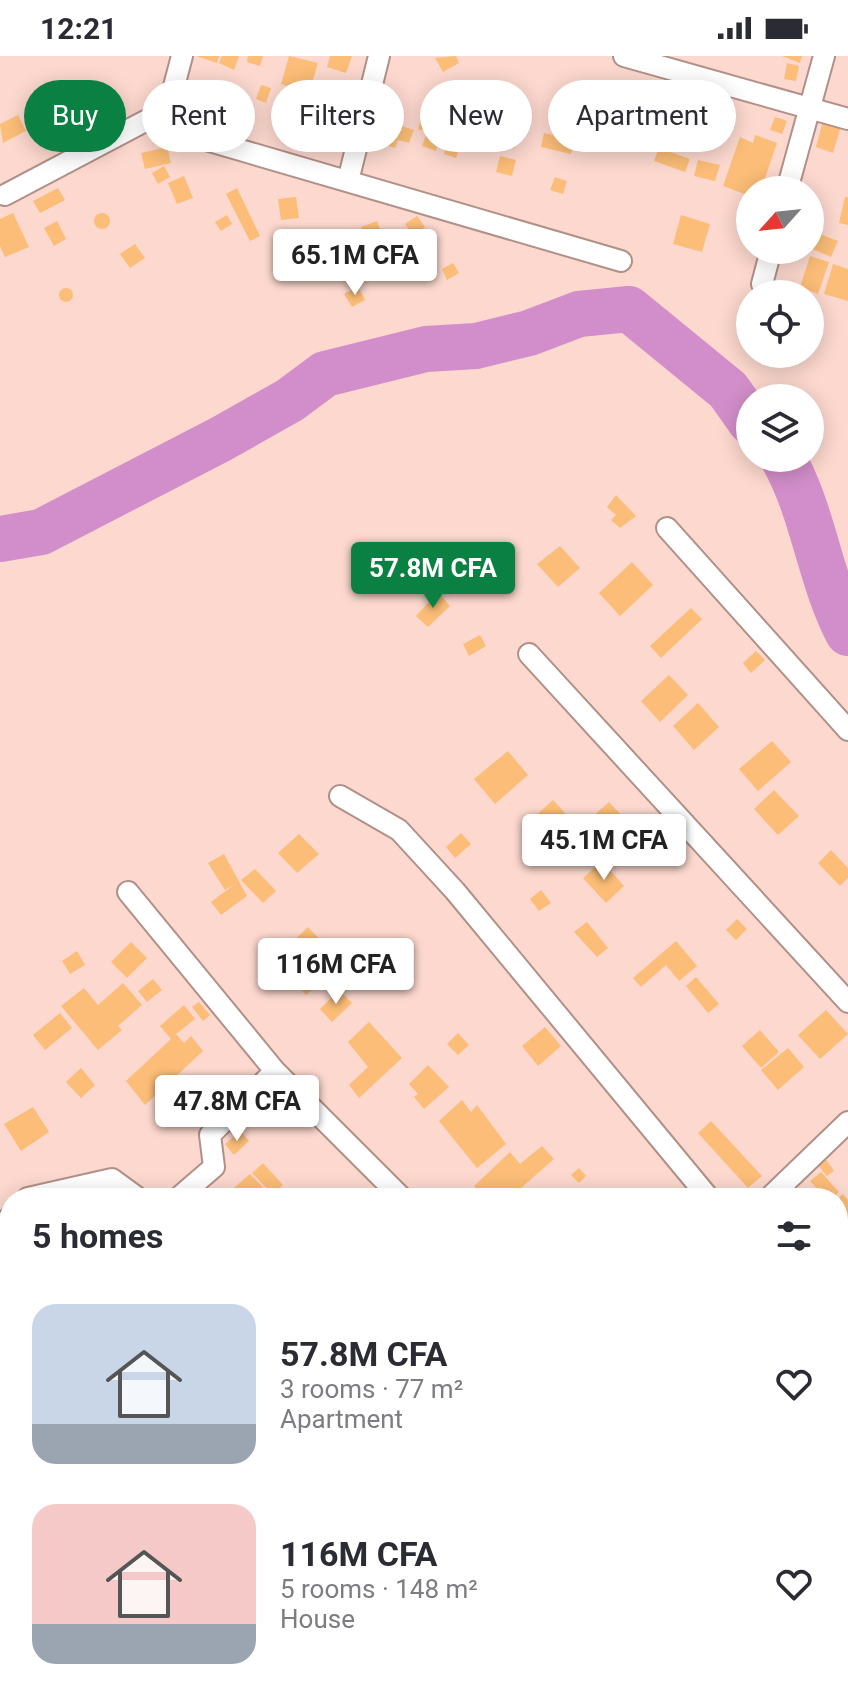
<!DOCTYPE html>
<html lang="en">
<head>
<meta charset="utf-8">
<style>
  body { margin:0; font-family:Roboto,sans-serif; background:#f7f7f7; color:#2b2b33; height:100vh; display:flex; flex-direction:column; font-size:30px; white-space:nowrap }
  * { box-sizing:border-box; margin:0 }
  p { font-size:26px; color:#7c7c81 }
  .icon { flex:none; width:44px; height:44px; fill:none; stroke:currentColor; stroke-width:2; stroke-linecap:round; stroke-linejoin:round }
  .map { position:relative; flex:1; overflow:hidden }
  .sheet { position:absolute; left:0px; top:1132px; width:848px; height:512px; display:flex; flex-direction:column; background:#fff; border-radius:32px 32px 0 0; box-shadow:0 4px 20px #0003 }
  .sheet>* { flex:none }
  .banner { position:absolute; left:24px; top:24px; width:800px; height:72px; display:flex; gap:16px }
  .needle { width:52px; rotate:243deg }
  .controls { position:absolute; left:736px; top:120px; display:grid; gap:16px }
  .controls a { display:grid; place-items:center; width:88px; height:88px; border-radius:50%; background:#fff; box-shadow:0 4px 20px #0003; font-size:40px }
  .price { position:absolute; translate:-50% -68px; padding:0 18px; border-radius:8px; background:#fff; color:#222; font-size:26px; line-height:52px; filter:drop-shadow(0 2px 4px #0008) }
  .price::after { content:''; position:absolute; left:50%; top:48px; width:24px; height:18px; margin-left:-12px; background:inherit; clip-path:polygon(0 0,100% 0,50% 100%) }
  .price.selected { background:#0b8043; color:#fff }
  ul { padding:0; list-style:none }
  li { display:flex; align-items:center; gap:24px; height:200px; padding:0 32px }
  li span { display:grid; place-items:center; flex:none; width:224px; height:160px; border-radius:24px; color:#555 }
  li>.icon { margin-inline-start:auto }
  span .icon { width:96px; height:96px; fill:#fffc; stroke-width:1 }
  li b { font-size:34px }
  h2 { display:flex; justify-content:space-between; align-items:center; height:96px; padding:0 32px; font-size:34px }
  .tag { padding:0 28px; border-radius:36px; background:#fff; box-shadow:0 4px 20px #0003; font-size:28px; line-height:72px }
  .tag.selected { background:#0b8043; color:#fff }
  .status { display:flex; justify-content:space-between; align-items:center; height:56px; padding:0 40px; background:#fff; direction:ltr }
  .status svg { height:22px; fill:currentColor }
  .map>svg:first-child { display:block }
</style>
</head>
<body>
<div class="status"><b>12:21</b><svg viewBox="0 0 49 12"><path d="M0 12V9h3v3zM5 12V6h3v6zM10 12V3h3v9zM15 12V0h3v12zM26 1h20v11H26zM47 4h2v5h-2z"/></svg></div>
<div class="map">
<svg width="848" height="1644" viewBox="0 0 848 1644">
  <rect width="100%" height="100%" fill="#fcd8ce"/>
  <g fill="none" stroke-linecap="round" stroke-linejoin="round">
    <path stroke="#d28eca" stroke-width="46" d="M783,402c31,55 36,119 65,175
      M0,483l41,-7 180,-93 69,-39 35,-26 101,-25 50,-3 53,-13 50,-19 50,-5 99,81 22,31"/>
  </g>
  <path fill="#fbbd77" d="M196,0h23l-2,7z
    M222,0h17l-5,14 -15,-7z
    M248,0h15l-3,10 -13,-4z
    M289,0l29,7 -9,30 -28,-9z
    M330,0h22l-6,17 -19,-6z
    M456,0l3,7 -16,9 -8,-14z
    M782,0h20l-2,7z
    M787,7l12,3 -3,15 -12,-2z
    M261,29l10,3 -5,15 -10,-4z
    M278,39l14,3 -3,9 11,3 -5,20 -24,-7z
    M48,43l8,15 -22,12 -8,-15z
    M569,55l12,5 -4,11 -12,-5z
    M423,56l15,4 -6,19 8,3 -4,13 -14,-5 5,-14 -9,-3z
    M472,57l29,8 -3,13 -30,-8z
    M18,59l8,16 -23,12 -3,-19z
    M775,61l12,4 -5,13 -12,-4z
    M455,62l12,4 -11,36 -12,-4z
    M386,65l28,9 -5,13 -11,-3 -3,8 -16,-5z
    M823,65l18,5 -8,27 -17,-6z
    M508,66l13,3 -6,23 -13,-3z
    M544,77l30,7 -3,14 -30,-7z
    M755,79l22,8 -16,47h-11v6l-27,-10 17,-49 13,6z
    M167,91l4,16 -26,6 -4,-16z
    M659,92l31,11 -5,13 -31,-11z
    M500,100l16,4 -4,16 -16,-4z
    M698,104l22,5 -5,16 -21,-5z
    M164,110l6,11 -12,7 -6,-11z
    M184,120l9,22 -16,6 -9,-21z
    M555,121l12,4 -4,13 -13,-4z
    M58,132l7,12 -25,13 -7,-12z
    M237,132l23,48 -10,5 -24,-47z
    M296,141l3,21 -18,2 -3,-21z
    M845,141h3v28l-9,-2z
    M94 165a8 8 0 1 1 16 0a8 8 0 1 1-16 0Z
    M13,157l16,34 -24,10 -5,-11v-27z
    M227,159l5,9 -11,7 -6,-9z
    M681,159l29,9 -8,28 -29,-8z
    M417,160l8,11 -12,8 -8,-11z
    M57,165l9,18 -12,7 -10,-18z
    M377,165l10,28 -15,6 -11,-28z
    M812,175l26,10 -7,16 -21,-9z
    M135,188l10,14 -15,10 -10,-14z
    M810,200l19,6 -11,32 -18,-7z
    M453,207l6,10 -12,7 -5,-11z
    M833,208l15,5v32l-24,-7z
    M358,231l7,13 -13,7 -8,-13z
    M59 239a7 7 0 1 1 14 0a7 7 0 1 1-14 0Z
    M616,439l20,21 -16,12 -9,-8 5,-5 -9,-8z
    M560,490l20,22 -22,19 -21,-23z
    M632,506l21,23 -33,31 -21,-23z
    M438,536l12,14 -22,21 -12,-11z
    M691,552l11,11 -41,39 -11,-12z
    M480,579l6,11 -17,10 -6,-12z
    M756,595l9,9 -14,13 -8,-10z
    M669,619l19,20 -28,27 -19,-21z
    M698,647l21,24 -25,23 -21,-24z
    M772,685l19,21 -33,29 -19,-22z
    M508,695l20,24 -33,29 -21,-25z
    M774,734l25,26 -21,19 -24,-26z
    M553,744l33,36 -19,18 -33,-37z
    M609,746l17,18 -18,15 -16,-18z
    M461,777l10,11 -16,14 -9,-11z
    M299,778l20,20 -22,19 -19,-20z
    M831,794l17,18v10l-8,8 -22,-23z
    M224,798l23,42 -26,19 -10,-13 24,-18 -10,6 -17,-27z
    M602,805l22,25 -18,17 -23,-25z
    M255,813l21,22 -13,12 -22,-23z
    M541,834l10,13 -12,8 -9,-12z
    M737,863l10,10 -11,11 -10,-10z
    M587,866l21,26 -11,9 -23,-25z
    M308,871l19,20 -23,22 -19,-20z
    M338,884l21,24 -23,21 -8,-9 -22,19 -13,-14z
    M676,885l21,25 -18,15 -13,-16 -25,22 -8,-9z
    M131,886l16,16 -20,20 -16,-16z
    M77,895l8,14 -15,9 -8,-13z
    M696,921l23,27 -11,9 -22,-27z
    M153,923l9,11 -15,12 -9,-11z
    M123,927l19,22 -24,21 4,4 -24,20 -37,-44 23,-18 14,17z
    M339,934l13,13 -20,19 -12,-13z
    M199,946l11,13 -7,6 -11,-14z
    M184,949l11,14 -19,15 8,9 7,-7 12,15 -58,54 -19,-24 45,-42 -11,-13z
    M826,954l22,24 -28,25 -22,-24z
    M60,957l12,15 -27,22 -12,-15z
    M369,966l33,36 -43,40 -10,-13 19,-18 -20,-25z
    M545,971l16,19 -23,20 -16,-20z
    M760,974l19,22 -18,16 -19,-22z
    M458,977l11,12 -11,10 -11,-11z
    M788,992l16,19 -26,23 -17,-20z
    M428,1009l21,22 -25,22 -10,-12 4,-3 -9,-10z
    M81,1012l14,17 -14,13 -15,-16z
    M282,1038l8,9 -12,10 -7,-9z
    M462,1044l9,12 6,-7 29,39 -29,24 -38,-47z
    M33,1051l16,25 -28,19 -17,-27z
    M711,1065l51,55 -14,12 -50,-55z
    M241,1075l8,10 -15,14 -9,-11z
    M542,1090l12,13 -33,29 9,10h-45l-11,-12 36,-34 10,12z
    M825,1102l9,13 -7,5 -10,-12z
    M263,1107l20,22 -11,9 -20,-21z
    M579,1112l7,8 -7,7 -8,-8z
    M821,1116l18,20 -6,6h-8l-15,-17z
    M250,1118l13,13 -12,11h-29z
    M843,1138l5,6v47l-7,6 -3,-3v-52z
    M0,1411l10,12 -10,11z
    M838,1456l10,11v29l-10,-18z
    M841,1575l7,8 -2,21 -8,-9z
    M181,1634h24l10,10h-39l8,-7z
    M243,1634h22l9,10h-42z
    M431,1634h14l7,2 -3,8h-21z
    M681,1634h38l6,6 -4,4h-40l-5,-6z
    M748,1634h40l9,10h-40z"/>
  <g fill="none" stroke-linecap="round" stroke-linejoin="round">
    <g stroke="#b19087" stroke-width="24">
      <path id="street" d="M624,0l224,63
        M168,53l14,24 439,128
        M348,125l31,-125
        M787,134l37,-134
        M5,139l163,-86 14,-53
        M762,228l9,-34
        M667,472l181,202
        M529,598l319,348
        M340,740l59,34 56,61 254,307
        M128,836l147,179
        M28,1142l84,-19 26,19
        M178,1142l36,-31 -4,-32 65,-64 127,127
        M769,1142l79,-76
        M0,1172l10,-11
        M0,1239l10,21
        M838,1286l10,10
        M0,1566l10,11
        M65,1634l9,10
        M335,1634l9,10
        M830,1634l9,10
        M403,1644l3,-10"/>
    </g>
    <use href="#street" stroke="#fff" stroke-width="20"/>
  </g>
</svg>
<div class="controls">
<a><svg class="needle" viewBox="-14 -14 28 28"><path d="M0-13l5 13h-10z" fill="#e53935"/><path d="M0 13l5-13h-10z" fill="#7c7c81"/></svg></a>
<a><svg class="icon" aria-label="locate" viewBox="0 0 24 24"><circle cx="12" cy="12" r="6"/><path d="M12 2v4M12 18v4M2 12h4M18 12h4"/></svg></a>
<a><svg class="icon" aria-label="layers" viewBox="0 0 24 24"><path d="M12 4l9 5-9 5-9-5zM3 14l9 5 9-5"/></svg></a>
</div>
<b class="price" style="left:355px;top:241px">65.1M CFA</b>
<b class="price selected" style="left:433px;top:554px">57.8M CFA</b>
<b class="price" style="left:604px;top:826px">45.1M CFA</b>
<b class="price" style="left:336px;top:950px">116M CFA</b>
<b class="price" style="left:237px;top:1087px">47.8M CFA</b>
<div class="banner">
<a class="tag selected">Buy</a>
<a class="tag">Rent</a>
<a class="tag">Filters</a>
<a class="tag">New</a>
<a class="tag">Apartment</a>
</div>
<section class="sheet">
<h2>5 homes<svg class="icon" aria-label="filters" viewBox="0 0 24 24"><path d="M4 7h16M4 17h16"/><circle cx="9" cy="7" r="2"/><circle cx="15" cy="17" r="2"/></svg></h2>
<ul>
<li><span style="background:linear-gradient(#c9d6e8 75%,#9aa5b1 0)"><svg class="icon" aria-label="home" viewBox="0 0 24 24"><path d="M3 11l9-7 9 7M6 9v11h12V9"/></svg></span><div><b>57.8M CFA</b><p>3 rooms · 77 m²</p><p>Apartment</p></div><svg class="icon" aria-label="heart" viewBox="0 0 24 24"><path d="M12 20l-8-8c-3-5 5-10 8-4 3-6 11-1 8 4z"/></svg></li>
<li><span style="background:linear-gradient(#f6c9c9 75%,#9aa5b1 0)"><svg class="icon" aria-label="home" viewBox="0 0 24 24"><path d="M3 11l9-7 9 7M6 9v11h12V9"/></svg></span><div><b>116M CFA</b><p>5 rooms · 148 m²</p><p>House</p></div><svg class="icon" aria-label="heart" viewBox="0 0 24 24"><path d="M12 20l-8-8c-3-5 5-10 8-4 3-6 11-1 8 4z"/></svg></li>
</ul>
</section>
</div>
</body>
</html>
